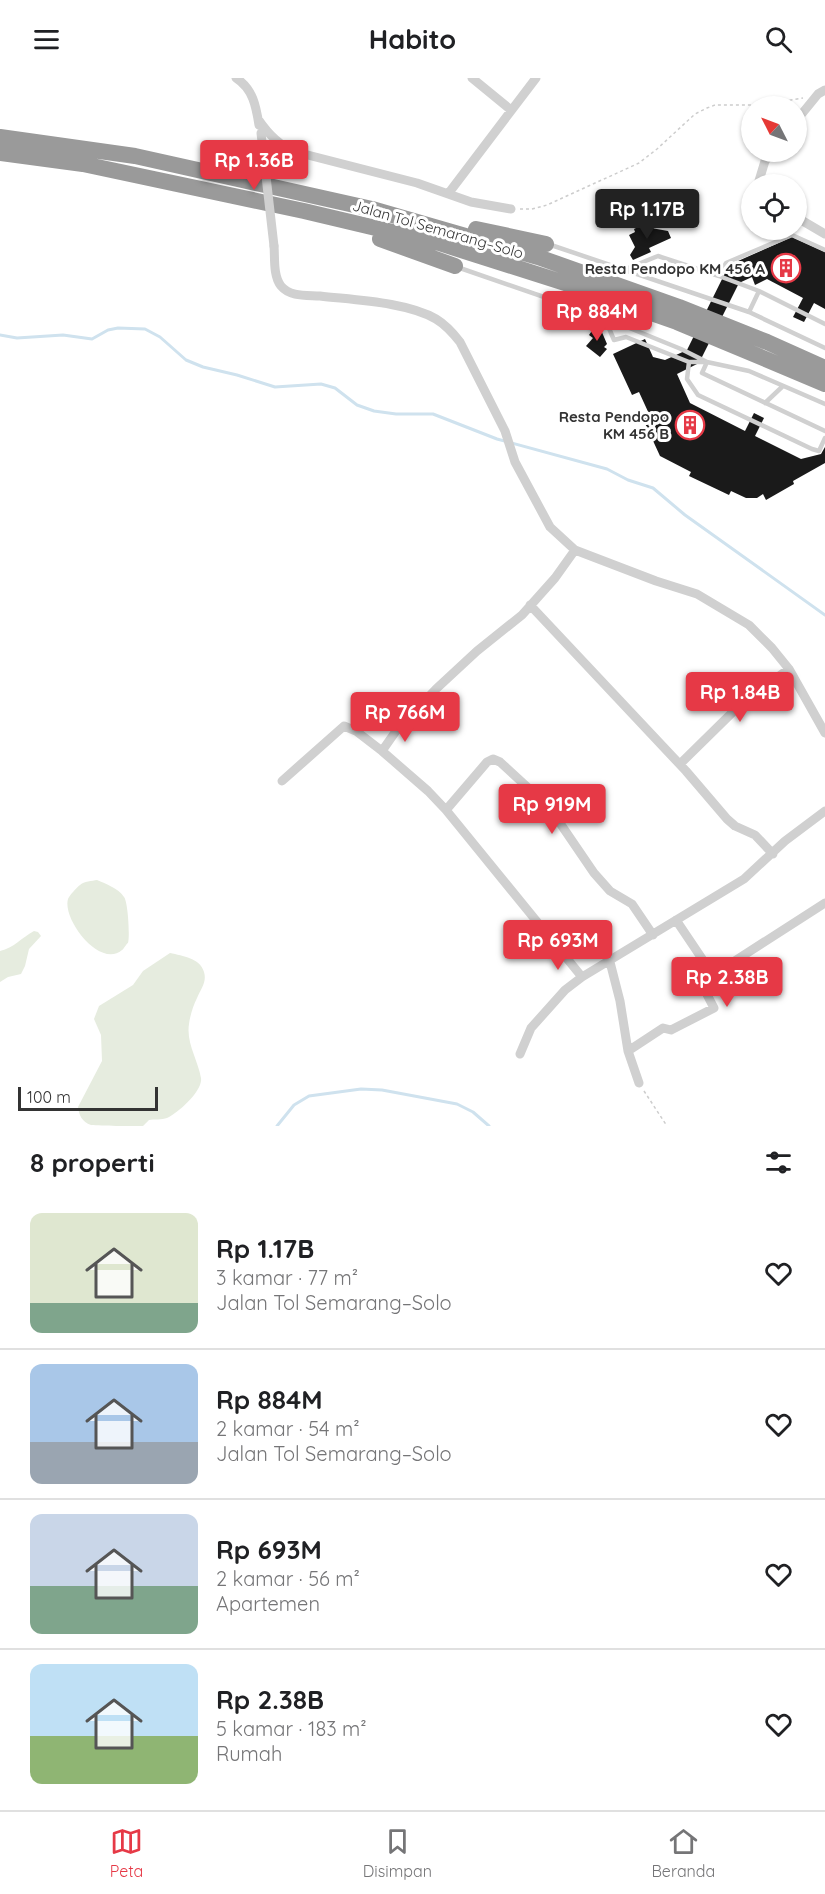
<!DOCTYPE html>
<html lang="id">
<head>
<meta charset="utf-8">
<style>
  body { margin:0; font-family:Quicksand,sans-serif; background:#f6f6f6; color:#202124; height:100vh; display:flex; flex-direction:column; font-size:22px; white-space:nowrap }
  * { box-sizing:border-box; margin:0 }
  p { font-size:20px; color:#757577 }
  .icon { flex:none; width:33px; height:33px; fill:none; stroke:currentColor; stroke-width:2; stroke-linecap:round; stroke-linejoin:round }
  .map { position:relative; height:1048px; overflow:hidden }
  .panel { display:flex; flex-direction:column; background:#fff; flex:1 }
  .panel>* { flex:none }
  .needle { width:39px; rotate:312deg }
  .tools { position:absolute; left:741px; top:18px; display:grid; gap:12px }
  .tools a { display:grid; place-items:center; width:66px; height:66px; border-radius:50%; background:#fff; box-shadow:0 2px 4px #0004; font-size:30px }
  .scale { position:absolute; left:18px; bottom:15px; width:140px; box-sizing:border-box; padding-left:6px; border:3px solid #333; border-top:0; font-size:16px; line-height:21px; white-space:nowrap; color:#333; -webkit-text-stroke:4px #fff; paint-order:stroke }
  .price { position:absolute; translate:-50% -51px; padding:0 14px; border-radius:6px; background:#e63946; color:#fff; font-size:20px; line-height:39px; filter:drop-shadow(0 2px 3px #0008) }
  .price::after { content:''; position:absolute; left:50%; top:36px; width:18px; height:14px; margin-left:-9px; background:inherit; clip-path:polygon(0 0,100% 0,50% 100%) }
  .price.active { background:#222; color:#fff }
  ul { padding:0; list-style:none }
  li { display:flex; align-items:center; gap:18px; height:150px; padding:0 30px }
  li+li { border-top:2px solid #e0e0e0 }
  li span { display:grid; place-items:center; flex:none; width:168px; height:120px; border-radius:12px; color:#555 }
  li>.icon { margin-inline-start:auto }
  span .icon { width:72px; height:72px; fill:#fffc; stroke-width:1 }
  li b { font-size:26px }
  h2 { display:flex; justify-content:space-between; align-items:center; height:72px; padding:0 30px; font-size:26px }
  header { display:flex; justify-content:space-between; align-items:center; height:78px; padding:0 30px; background:#fff; font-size:27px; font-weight:700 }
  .tab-bar { display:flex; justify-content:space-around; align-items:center; height:84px; border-top:2px solid #e0e0e0; background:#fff; font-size:16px; color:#757577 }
  .tab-bar a { display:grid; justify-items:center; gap:3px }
  .tab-bar .active { color:#e63946 }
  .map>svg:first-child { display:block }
</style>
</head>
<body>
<header><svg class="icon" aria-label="menu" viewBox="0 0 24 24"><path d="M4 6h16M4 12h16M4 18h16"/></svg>Habito<svg class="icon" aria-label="search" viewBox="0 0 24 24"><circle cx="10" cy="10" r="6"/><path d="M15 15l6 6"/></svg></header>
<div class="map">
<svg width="825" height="1048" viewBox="0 0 825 1048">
  <rect width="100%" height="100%" fill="#fff"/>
  <path fill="#e6ecdf" d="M97,802c9,4 21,8 27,17 4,5 6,39 4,46 -1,0 -5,7 -6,7 -22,19 -60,-31 -54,-51 2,-4 8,-11 12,-14 4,-4 12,-4 17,-5z
    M34,853l4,1 3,4 -12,13 -4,17 -4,8 -13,3 -8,5v-31c14,-3 21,-13 34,-20z
    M170,875c13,3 30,5 34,19 3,10 -3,17 -7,26 -4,8 -7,18 -8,26 -3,19 9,36 12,54 2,13 -23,35 -34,40 -5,2 -13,1 -18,2l-6,6c-12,0 -42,0 -52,-1 -9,-3 -12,-10 -13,-18l24,-46 -1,-26 -7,-16 5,-13 34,-21 10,-14z"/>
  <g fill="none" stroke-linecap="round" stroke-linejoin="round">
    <path stroke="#cfe2ee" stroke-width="3" d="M0,257l17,3 46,-3 29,4 16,-9 10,-2 27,1 15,8 26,23 17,7 34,8 38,12 46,-3 14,4 22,17 17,6 22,3h37l64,25 110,30 21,11 25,8 32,27 140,100
      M277,1048l17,-21 15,-9 52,-7 21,1 75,14 16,8 16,14"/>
  </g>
  <path fill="#1a1a1a" d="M640,148l28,5 3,7 -22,10 2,4 -18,8 -3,-5 5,-8 -6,-12 6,-3 -1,-3z
    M792,159l33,15v57l-11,-6 -10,19 -11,-5 10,-19 -36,-19 -12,6 -3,-8 -13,6 -40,80 -22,11 13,29 55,28 9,-18 10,5 -9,18 46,23 20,-5 4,-7v16l-32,18 1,3 -28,16 -3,-6 -6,4h-11l-15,-7 -2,4 -40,-19 2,-4 -31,-16 -17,-37 7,-3 -11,-24 -7,3 -19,-41 32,-15 8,18 12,3 22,-10 42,-85z
    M596,247l5,5 6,14 -3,3 3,2 -7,8 -14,-11 7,-8 -4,-3z"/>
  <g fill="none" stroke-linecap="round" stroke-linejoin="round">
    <path stroke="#cdcdcd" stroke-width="1.5" stroke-dasharray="3 3" stroke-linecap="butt" d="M520,131h12l15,-4 92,-42 18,-14 38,-35 12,-6 8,-3h44l44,-7
      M644,1013l23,35"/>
    <path stroke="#d0d0d0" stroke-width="4.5" d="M548,166l201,68 76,36
      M457,189l148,51 76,31 26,13 42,9 76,33
      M626,191l32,-13 61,20 7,-13 66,-28 33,15
      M719,198l40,15
      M749,234l10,-21 66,33
      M605,241l9,21 12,-3 63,25h18l-5,11 123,58
      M689,284l-2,17 11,16 114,54 7,2 6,-13
      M765,325l18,-17"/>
    <path stroke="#d0d0d0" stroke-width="9" d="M236,0c17,11 20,28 23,47
      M472,0l39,32
      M258,41c10,15 21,27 38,33l121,31 54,19 40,7
      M796,43l22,-27 7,-4
      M758,106l7,-23 7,-9
      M448,116l88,-116
      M796,139l29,17
      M274,168c1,12 -1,30 7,40 9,11 26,9 39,10 34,4 87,6 116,23 10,6 17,14 24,23l45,89 10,31 35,65 25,23 81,31 41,13 52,31 23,23 17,21 36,64
      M575,472l-20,28 -33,37 -45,36 -41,38 -40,42 -14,20 46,40 18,19 136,167
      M530,527l156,166 41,48 8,7 20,9 18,19
      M680,686l62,-61 47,-34
      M282,703l62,-55 12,5 26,20
      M446,732l41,-48 6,-3 7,3 49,45 45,66 16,18 22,13 21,31
      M610,884l10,39 8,50 11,32
      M713,897l112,-72
      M628,973l35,-23 8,2 43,-22 -13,-25 12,-8 -37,-55
      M520,976l11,-26 34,-38 17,-13 162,-98 41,-38 40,-30"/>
    <path stroke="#9a9a9a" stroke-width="16" d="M0,59l135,19 237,53 166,48 141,50 88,35 58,26
      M0,75l83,11 221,47 135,32 135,43 103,36 148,62
      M476,151l70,15
      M380,161l75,27"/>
    <path stroke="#d0d0d0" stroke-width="9" d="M261,55l13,113"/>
  </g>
  <defs>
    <g id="building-ring" transform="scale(1.5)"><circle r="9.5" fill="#fff" stroke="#e63946" stroke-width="1.5"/><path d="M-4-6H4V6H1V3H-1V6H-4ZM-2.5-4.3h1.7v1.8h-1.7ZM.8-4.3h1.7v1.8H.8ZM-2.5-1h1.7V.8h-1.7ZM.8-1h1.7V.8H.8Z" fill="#e63946"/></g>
  </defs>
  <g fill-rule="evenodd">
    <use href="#building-ring" x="786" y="190"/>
    <use href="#building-ring" x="690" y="347"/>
  </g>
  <g text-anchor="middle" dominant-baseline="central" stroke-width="6" stroke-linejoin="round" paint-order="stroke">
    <g font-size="15" fill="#333" stroke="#fff">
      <text transform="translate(438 151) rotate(16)">Jalan Tol Semarang–Solo</text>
    </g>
    <g font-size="15" font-weight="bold" fill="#333" stroke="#fff" text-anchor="end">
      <text x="765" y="190">Resta Pendopo KM 456 A</text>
      <text x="669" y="338">Resta Pendopo<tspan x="669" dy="17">KM 456 B</tspan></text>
    </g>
  </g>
</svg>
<div class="tools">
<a><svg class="needle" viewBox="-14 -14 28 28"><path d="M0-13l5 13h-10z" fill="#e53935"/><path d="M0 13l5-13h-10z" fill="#757577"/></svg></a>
<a><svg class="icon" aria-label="locate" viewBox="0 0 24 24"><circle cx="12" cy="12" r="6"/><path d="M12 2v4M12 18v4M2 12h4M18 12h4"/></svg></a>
</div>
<div class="scale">100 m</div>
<b class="price" style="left:254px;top:113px">Rp 1.36B</b>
<b class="price active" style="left:647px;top:162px">Rp 1.17B</b>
<b class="price" style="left:597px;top:264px">Rp 884M</b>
<b class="price" style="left:740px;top:645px">Rp 1.84B</b>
<b class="price" style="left:405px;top:665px">Rp 766M</b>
<b class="price" style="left:552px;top:757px">Rp 919M</b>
<b class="price" style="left:558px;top:893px">Rp 693M</b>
<b class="price" style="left:727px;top:930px">Rp 2.38B</b>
</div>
<section class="panel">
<h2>8 properti<svg class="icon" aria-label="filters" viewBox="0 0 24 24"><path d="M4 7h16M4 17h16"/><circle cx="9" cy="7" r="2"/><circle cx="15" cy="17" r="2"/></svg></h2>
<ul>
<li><span style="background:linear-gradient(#dfe7d0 75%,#7fa58c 0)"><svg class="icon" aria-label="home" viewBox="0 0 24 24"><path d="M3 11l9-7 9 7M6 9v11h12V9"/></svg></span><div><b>Rp 1.17B</b><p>3 kamar · 77 m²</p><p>Jalan Tol Semarang–Solo</p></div><svg class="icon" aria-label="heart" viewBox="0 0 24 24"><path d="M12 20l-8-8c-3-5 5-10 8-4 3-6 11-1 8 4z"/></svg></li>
<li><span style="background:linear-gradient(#a9c7e8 65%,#9aa5b1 0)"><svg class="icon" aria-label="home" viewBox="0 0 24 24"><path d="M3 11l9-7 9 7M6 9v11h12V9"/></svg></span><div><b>Rp 884M</b><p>2 kamar · 54 m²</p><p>Jalan Tol Semarang–Solo</p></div><svg class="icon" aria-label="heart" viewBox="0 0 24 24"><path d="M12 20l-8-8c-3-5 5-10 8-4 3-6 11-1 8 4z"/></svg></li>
<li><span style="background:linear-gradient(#c9d6e8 60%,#7fa58c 0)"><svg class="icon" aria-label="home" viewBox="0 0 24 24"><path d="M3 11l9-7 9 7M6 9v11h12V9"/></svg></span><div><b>Rp 693M</b><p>2 kamar · 56 m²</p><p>Apartemen</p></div><svg class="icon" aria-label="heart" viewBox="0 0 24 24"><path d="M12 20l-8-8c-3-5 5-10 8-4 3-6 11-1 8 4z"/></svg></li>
<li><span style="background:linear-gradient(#bfe0f5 60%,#8fb573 0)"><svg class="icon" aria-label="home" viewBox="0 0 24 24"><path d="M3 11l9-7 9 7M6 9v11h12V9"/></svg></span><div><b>Rp 2.38B</b><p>5 kamar · 183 m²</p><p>Rumah</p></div><svg class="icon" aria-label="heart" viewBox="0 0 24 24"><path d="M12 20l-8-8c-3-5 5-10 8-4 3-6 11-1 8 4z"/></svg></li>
</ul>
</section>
<nav class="tab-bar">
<a class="active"><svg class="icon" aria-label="map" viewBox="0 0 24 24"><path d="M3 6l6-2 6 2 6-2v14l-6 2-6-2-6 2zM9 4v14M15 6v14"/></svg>Peta</a>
<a><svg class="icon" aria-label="saved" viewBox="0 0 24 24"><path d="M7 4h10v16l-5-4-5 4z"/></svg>Disimpan</a>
<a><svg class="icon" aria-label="home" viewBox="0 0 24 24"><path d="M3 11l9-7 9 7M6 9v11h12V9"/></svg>Beranda</a>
</nav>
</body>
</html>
